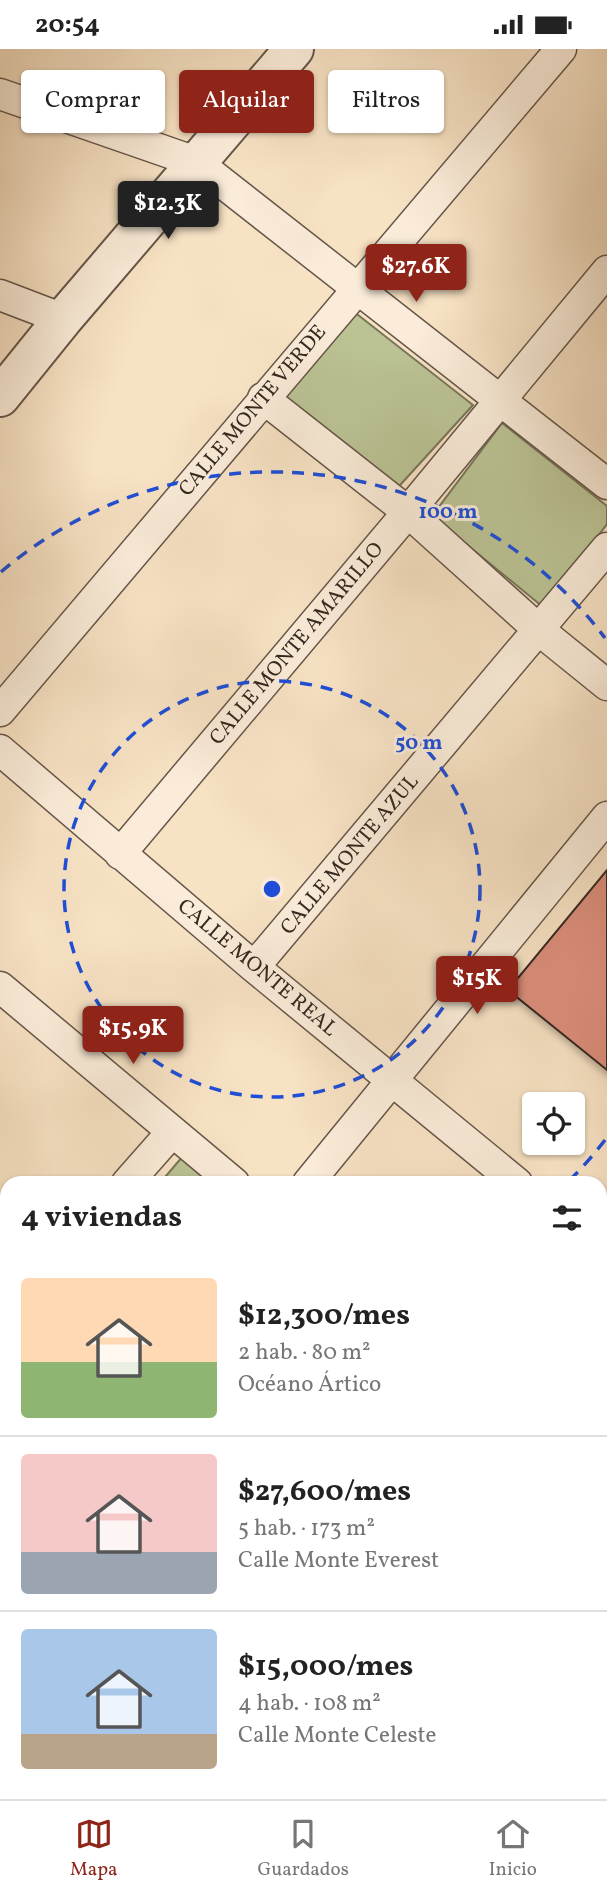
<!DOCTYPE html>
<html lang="es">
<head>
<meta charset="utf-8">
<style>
  body { margin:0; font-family:Vollkorn,serif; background:#f6f6f6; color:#222; height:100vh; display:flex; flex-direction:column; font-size:26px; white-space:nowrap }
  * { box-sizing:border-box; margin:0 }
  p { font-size:23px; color:#767676 }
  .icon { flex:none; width:38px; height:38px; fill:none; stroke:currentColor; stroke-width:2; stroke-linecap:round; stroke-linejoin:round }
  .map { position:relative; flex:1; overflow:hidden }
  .side { position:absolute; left:0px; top:1127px; width:607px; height:623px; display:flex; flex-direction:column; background:#fff; border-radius:21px 21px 0 0; box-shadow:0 2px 5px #0004 }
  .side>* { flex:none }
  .banner { position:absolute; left:21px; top:21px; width:565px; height:63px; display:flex; gap:14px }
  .tools { position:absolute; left:522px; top:1043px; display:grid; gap:14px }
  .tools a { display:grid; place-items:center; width:63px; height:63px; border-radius:7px; background:#fff; box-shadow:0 2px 5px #0004; font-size:35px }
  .price { position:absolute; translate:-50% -60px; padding:0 16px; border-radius:7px; background:#8f2418; color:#fff; font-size:23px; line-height:46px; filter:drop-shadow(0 2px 4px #0008) }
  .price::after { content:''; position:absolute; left:50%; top:42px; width:21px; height:16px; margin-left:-10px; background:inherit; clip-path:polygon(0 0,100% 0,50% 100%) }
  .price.on { background:#222; color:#fff }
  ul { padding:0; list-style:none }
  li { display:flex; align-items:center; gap:21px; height:175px; padding:0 21px }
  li+li { border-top:2px solid #e0e0e0 }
  li span { display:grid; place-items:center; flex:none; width:196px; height:140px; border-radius:7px; color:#555 }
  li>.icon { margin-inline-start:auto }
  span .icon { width:84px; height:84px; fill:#fffc; stroke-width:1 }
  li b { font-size:30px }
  h2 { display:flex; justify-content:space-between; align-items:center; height:84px; padding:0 21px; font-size:30px }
  .pill { padding:0 24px; border-radius:7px; background:#fff; box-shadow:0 2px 5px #0004; font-size:24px; line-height:63px }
  .pill.on { background:#8f2418; color:#fff }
  .status { display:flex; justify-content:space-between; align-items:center; height:49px; padding:0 35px; background:#fff; direction:ltr }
  .status svg { height:19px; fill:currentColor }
  .tab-bar { display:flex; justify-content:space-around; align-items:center; height:98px; border-top:2px solid #e0e0e0; background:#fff; font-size:19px; color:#767676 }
  .tab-bar a { display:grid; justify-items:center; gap:4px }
  .tab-bar .on { color:#8f2418 }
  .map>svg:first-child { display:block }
</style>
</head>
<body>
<div class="status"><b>20:54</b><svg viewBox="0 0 49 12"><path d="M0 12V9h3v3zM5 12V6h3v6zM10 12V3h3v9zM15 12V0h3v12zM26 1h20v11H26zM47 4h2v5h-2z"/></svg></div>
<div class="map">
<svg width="607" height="1750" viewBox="0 0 607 1750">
  <defs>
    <filter id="shadow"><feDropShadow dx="4.5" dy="8" stdDeviation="3.5" flood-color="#0004"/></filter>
  </defs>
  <rect width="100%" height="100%" fill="#f7e2c4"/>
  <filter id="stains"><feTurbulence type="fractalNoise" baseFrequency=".00286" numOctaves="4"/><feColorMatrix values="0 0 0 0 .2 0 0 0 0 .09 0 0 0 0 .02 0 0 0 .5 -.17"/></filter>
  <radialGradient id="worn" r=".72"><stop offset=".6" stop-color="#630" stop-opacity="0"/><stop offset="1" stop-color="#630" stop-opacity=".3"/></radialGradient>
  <path fill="#bbc395" stroke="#78765a" stroke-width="2" d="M353,262l120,94 -82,90 -110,-91z
    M502,374l105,83v18l-64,83 -111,-91z
    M183,1107l33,27h-56z
    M7,1309v69l-7,-7v-53z"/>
  <path fill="#da8d7a" stroke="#352820" stroke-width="2" filter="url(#shadow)" d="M607,821v200l-99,-80z"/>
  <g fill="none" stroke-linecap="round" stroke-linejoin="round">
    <g stroke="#665649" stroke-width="19">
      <path id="service" d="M367,1750l6,-7"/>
    </g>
    <g stroke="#665649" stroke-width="33">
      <path id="minor" d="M0,45l196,68 411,322
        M0,246l63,24
        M263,349l145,114 131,118 68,55
        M0,662l561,-662
        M0,701l254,217 263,216
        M120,805l288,-342 199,-241
        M254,918l353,-419
        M0,938l234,196
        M127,1134l45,-51
        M308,1134l299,-366
        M0,1173l7,6
        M600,1204l7,5
        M0,1289l7,-9
        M0,1402l7,5
        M600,1438l7,6
        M0,1633l7,6
        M600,1671l7,6
        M413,1743l8,7
        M28,1750l6,-7"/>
    </g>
    <g stroke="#665649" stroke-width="42">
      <path id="tertiary" d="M0,348l63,-78 231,-270"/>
    </g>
    <use href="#service" stroke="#faecd9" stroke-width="16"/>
    <use href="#minor" stroke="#faecd9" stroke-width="30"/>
    <use href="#tertiary" stroke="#faecd9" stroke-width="38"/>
  </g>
  <g fill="none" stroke="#1d4ed8" stroke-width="3.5" stroke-dasharray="12 9">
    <circle cx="272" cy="840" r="208"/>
    <path d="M605 1091A417 417 0 0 1 569 1132M1 523A417 417 0 0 1 605 589"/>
  </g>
  <g text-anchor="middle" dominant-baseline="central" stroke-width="6" stroke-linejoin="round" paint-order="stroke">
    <g font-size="21" fill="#352820" stroke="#faecd9">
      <text transform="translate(253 362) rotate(-50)">CALLE MONTE VERDE</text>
      <text transform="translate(297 595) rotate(-50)">CALLE MONTE AMARILLO</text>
      <text transform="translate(350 806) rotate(-50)">CALLE MONTE AZUL</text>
      <text transform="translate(257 919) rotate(40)">CALLE MONTE REAL</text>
    </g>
  </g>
  <circle cx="272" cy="840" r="10" fill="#1d4ed8" stroke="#faecd9" stroke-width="3.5"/>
  <g font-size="21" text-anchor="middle" font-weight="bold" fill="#1d4ed8" stroke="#faecd9" stroke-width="6" stroke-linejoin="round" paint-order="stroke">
    <text x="448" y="469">100 m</text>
    <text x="419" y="700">50 m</text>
  </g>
  <rect width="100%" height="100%" filter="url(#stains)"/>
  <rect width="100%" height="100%" fill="url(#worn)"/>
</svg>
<div class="tools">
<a><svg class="icon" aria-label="locate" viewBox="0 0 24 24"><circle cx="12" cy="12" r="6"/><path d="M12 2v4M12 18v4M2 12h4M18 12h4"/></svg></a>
</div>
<b class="price on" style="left:168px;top:192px">$12.3K</b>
<b class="price" style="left:416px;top:255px">$27.6K</b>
<b class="price" style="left:477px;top:967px">$15K</b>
<b class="price" style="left:133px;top:1017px">$15.9K</b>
<div class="banner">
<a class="pill">Comprar</a>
<a class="pill on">Alquilar</a>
<a class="pill">Filtros</a>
</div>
<section class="side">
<h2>4 viviendas<svg class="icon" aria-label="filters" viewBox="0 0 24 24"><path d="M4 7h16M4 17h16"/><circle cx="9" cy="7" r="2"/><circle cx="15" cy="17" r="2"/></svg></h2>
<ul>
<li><span style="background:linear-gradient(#ffd9b3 60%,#8fb573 0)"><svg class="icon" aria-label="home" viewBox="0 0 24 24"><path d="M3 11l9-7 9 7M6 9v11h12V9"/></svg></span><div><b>$12,300/mes</b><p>2 hab. · 80 m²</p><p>Océano Ártico</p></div></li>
<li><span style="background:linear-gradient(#f6c9c9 70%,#9aa5b1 0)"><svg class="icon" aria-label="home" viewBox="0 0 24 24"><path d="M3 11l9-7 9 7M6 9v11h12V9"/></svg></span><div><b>$27,600/mes</b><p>5 hab. · 173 m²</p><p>Calle Monte Everest</p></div></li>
<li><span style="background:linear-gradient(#a9c7e8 75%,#b9a48a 0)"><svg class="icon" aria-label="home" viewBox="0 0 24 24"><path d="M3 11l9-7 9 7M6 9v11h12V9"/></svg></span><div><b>$15,000/mes</b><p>4 hab. · 108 m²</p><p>Calle Monte Celeste</p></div></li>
</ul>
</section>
</div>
<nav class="tab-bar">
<a class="on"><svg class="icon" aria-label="map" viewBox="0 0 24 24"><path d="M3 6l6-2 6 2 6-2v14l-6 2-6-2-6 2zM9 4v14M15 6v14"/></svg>Mapa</a>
<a><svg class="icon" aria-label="saved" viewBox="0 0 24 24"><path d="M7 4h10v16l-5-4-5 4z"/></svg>Guardados</a>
<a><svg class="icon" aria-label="home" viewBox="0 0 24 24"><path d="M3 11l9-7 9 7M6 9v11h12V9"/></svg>Inicio</a>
</nav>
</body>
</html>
